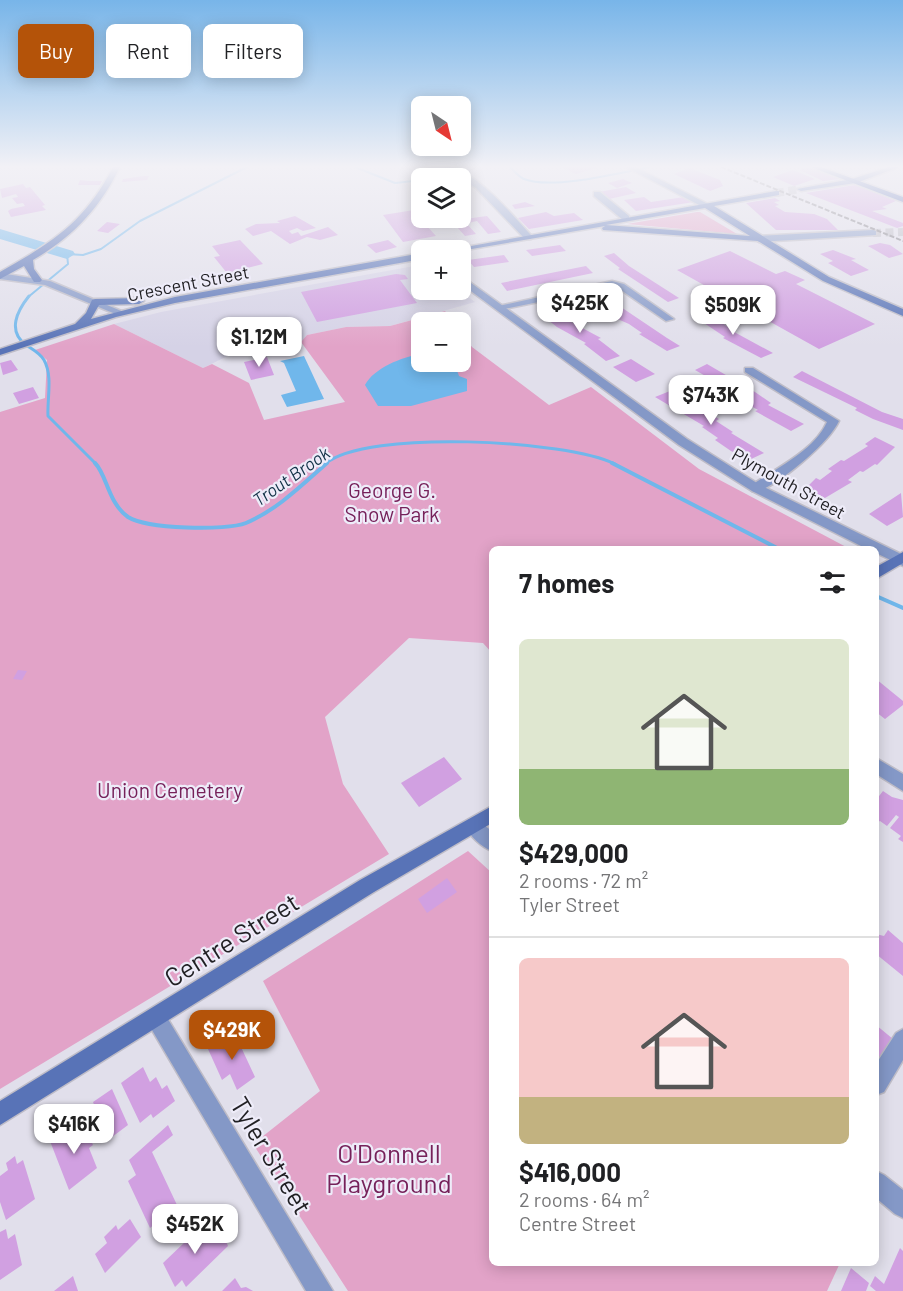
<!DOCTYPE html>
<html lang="en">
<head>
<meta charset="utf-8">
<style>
  body { margin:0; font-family:Barlow,sans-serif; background:#f2f2f2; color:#202124; height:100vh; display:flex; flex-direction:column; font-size:22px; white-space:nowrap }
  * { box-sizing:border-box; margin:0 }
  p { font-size:20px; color:#757577 }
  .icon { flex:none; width:33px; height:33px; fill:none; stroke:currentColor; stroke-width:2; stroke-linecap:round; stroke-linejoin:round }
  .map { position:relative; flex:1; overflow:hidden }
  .side { position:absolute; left:489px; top:546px; width:390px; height:720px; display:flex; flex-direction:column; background:#fff; border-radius:9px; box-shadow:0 3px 15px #0003 }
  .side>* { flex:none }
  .top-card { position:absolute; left:18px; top:24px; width:381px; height:54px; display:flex; gap:12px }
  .needle { width:39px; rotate:145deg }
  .controls { position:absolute; left:411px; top:96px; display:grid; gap:12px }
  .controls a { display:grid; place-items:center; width:60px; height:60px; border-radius:9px; background:#fff; box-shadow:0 3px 15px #0003; font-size:30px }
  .price { position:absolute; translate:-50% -51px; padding:0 14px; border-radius:12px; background:#fff; color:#222; font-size:20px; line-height:39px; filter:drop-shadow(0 2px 3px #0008) }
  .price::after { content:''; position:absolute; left:50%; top:36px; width:18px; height:14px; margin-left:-9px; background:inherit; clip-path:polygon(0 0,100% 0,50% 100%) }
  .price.current { background:#b45309; color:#fff }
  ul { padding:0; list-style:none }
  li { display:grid; align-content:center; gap:12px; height:318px; padding:0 30px }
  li+li { border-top:2px solid #e0e0e0 }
  li span { display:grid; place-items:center; height:186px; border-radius:9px; color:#555 }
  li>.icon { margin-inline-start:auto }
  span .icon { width:108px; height:108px; fill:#fffc; stroke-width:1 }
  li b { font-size:26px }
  h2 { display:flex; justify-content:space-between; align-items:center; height:72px; padding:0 30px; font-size:26px }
  .tag { padding:0 21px; border-radius:9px; background:#fff; box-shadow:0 3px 15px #0003; font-size:21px; line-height:54px }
  .tag.current { background:#b45309; color:#fff }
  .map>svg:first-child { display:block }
</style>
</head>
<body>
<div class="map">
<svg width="903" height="1291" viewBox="0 0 903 1291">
  <rect width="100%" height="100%" fill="#e1dfeb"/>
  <path fill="#d5d2e6" d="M420,265l2,25h37l16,12 -85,24 -44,1 -39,8 -6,7 -35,11 -16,-8 -47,23 -89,-44 47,-12z"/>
  <path fill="#e2a3c8" d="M700,212l37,22 -110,-10 70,-12z
    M445,311l9,11h-32v40h38l1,-30 11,15 77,58 42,-18 108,82 151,80h-358v104l-9,-10 -74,-5 -84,79 18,67 46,70 -389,235v-677l45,-14 2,-38 -12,-10 79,-26 89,44 9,-4 37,19 15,37 81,-18 -44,-60 6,-7 39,-8 44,-1z
    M468,851l24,22v390h348l-13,28h-479l-95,-147 67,-53 -57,-110z"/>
  <path fill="#70b7eb" d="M421,354l1,8h32l5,14 8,3v12l-56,15h-33l-13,-21c9,-17 37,-28 56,-31z
    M304,356l20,43 -37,8 -6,-12 15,-4 -12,-28 -4,-2z"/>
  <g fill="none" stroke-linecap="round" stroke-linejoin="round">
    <path stroke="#70b7eb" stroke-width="2" d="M355,167l40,16 27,-3
      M510,167c4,4 9,10 14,12 28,11 95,-6 125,-12
      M426,178l33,-11
      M27,298l41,-34 -1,-10 16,1 18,-6 39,-28 107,-54"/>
    <path stroke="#70b7eb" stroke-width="3" d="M29,296c-12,15 -22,35 -3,49 6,4 14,8 18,15 9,16 3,39 4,56l48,48
      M325,464c42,-35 243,-24 290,0"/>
    <path stroke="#70b7eb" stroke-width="4" d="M95,463c12,12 13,40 33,54 19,12 98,14 118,6 31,-13 56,-38 81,-60
      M612,463l167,86
      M876,596l27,12"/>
    <path fill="#70b7eb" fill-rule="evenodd" d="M0,229l73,22 2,3 -8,5 -67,-20z"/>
  </g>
  <path fill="#d1a0e1" d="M562,167h37l-23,7z
    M808,167l32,12 -17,2 -23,-11z
    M689,168l31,12 3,6 -13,5 -36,-17z
    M793,170l22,9 -21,7 -21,-9z
    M143,176h6l-2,4 -25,2 1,-3z
    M623,179l9,4 -15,5 -9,-5z
    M80,180l8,1h14l-2,4h-22z
    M23,184l3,4 4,-1 15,18 -3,1 4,4 -35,7 -3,-6 3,-2 14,-3 -2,-3 -6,1 -5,-6 6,-1 -2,-3 -14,4 -2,-9z
    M855,185l41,16 -14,6 5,2 -15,2 31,12v3l-6,2 -91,-35z
    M626,187l10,6 -27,6 -10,-7z
    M644,197l7,5 33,-5 10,5 -58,9 -12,-11z
    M775,198l5,3 -6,1 5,3 -4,1 10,6 29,2 13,5 11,11h-62l-30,-27z
    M525,202l10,4 -20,3 -3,-4z
    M414,210l3,5 19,21 -33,6 -20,-27z
    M546,212l8,4 20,-3 9,7 -54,9 -11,-11z
    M295,216l21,12 -13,3 -6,-3 -8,3 3,3 6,-2 3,4 27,-9 10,8 -18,5 -13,-3 -17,7 -19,-13 -18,5 -8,-7 11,-5 24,-1 -3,-2z
    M487,216l14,16 -13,2 -11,-13 -9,2 -3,-4z
    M107,222l13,2 -12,9 -11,-2z
    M468,225l8,9 -11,2 -8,-9z
    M240,240l23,24 -36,9 -13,-16 6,-1 -8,-10z
    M388,240l9,7 -21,6 -9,-8z
    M880,243l10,2 13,9 -14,4 -21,-12z
    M560,245l6,6 -34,5 -6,-6z
    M833,250l23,9 -5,1 18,10 -18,6 -23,-13 5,-2 -13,-7z
    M730,251l46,23 9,-3 20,9 -9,4 79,40 -56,25 -142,-79z
    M614,253l15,13 50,32 -11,4 -50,-33 2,-1 -16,-12z
    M504,255l5,7 -35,5 -6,-7z
    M586,266l7,7 -86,18 -6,-8z
    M396,274l9,1 3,4 -8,1 17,23 -100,19 -16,-30z
    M606,297l61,41 13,8 -13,5 -28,-17 3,-1 -13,-9 -16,-7 -19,-16z
    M551,307l20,15 30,16 -3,1 22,17 -14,5 -22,-17 2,-1 -29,-16 -19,-15z
    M707,312l29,21 37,20 -12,5 -38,-20 2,-1 -30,-20z
    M267,357l7,18 -23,5 -7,-18z
    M631,359l24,15 -19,8 -23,-15z
    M11,360l7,10 -15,5 -3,-12z
    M707,364l48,28 16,11 -3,2 36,19 -13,7 -36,-20 3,-1 -18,-10 2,-1 -36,-20 3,-1 -14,-8z
    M802,371l80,41 21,7v11l-30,-11 -18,-9 2,-2 -64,-31z
    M33,387l6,11 -20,6 -6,-11z
    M670,391l49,28 -3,2 17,11 -2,1 33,20 -15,7 -18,-9 -16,-11 3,-2 -16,-11 2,-1 -49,-29z
    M875,437l20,10 -18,18 -2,-1 -12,8 -3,-1 -12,9 4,2 -27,16 -19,-10 10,-10 4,2 12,-9 -4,-2 13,-9 3,1 24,-15 -3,-2z
    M901,493l2,24 -16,9 -18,-12z
    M18,670l9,1 -5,9 -9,-1z
    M876,679l27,22v4l-18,14 -9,-7z
    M444,757l18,22 -43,28 -18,-24z
    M883,791l9,6 11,3v42l-5,-3 3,-3 -11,-8 9,-11 -3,-2 -9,11 -7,-5 -4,2v-23z
    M447,878l10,14 -30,21 -9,-14z
    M888,930l15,13v33l-27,-22v-20l8,2z
    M876,1025l17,14 -17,30z
    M234,1032l21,45 -18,13 -7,-16 -8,6 -14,-31z
    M143,1067l7,15 6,-5 6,12 5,-4 8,16 -22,17 -2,-4 -11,9 -19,-40z
    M112,1089l16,36 -20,15 -15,-38z
    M77,1121l5,13 5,-3 6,14 -4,3 8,20 -28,22 -19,-49z
    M168,1125l5,10 -21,17 25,53 -27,23 -22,-47 8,-6 -7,-15z
    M15,1156l2,8 6,-4 12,39 -29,21 -6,-18v-26l8,-6 -2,-7z
    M130,1219l11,18 -36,36 -10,-19 12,-11 -3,-6 12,-12 2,5z
    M208,1220l5,10 9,1 6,15 -42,41 -4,-7 -7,7 -12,-24z
    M6,1229l2,10 7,-5 7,31 -22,15v-48z
    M900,1248l3,3v40h-27l-6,-5 5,-10 9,8z
    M851,1268l18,15 -3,8h-25z
    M73,1276l5,15h-24z
    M235,1278l6,10 5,-1 7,4h-31z"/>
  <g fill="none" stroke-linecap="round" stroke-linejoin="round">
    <path stroke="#bab9c3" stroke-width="8" stroke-dasharray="8 4.5" stroke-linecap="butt" d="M873,233l30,-1"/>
    <path stroke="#bab9c3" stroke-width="8" stroke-dasharray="8 4.5" stroke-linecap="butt" d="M776,193l25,-4"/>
    <g stroke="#bebcc7" stroke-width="3">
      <path id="minor" d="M444,167c30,0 67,47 87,68v4h-6l-49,-51z
        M626,167h9l75,38 -7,2z
        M594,192h6l29,24v4h-6l-29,-24z
        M612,281l12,3 50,35 -8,2 -48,-33 -6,-1 -113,23 -5,-3z
        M745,368h8l86,53c-10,22 -60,64 -83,71l-4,-1v-6c24,-17 62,-34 75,-63l-82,-50z
        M876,758l27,16v17l-27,-17z
        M474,818l18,13v20c-11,-4 -22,-15 -27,-25l3,-6z
        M156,1008l7,3 170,280h-27l-157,-266 -3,-7 3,-7z
        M903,1029v31l-19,32 -8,3v-31l20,-31z
        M876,1171l8,4 19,15v28l-8,-4 -19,-16z"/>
    </g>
    <g stroke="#bebcc7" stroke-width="3">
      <path id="tertiary" d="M873,230l3,1v4l-117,7 -4,-3 4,-3z
        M0,273l50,8 76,32 -8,2 -73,-30 -45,-6z
        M460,275l227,164 73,46 143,70v11l-27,-13v-4h-9l-115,-58 -73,-46 -219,-162z"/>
    </g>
    <g stroke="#bebcc7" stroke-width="3">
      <path id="secondary" d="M113,167h7c-20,41 -47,70 -87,93l1,9 8,11 -2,2h-6l-10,-16 -24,13v-7c53,-30 84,-49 113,-105z
        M889,167h10l-43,16 -55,8 -4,-2 55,-10z
        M776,191h3v4l-65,11 115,71 74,32v7l-80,-35 -65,-40 -155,-11 -1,-2 3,-2 -145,25 -11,-1zM705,208l45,28 -144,-11z
        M422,253v6l-247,44 -59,14 -116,38v-6l75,-25 11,-11 6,-13 3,-1 44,-1 5,3 -5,3 -40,1 -8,14 84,-22z
        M903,552v11l-27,16v-12z
        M492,806v17l-118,69 -374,233v-24l360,-221z"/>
    </g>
    <g stroke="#bebcc7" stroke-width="3">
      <path id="primary" d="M811,167h10l82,30v5z"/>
    </g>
    <use href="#minor" fill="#8498c7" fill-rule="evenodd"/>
    <use href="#tertiary" fill="#8498c7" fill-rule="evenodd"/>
    <use href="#secondary" fill="#5873b7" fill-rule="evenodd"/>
    <use href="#primary" fill="#3957ab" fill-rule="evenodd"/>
    <path stroke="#7a7880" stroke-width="2" stroke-dasharray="5 2" stroke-linecap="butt" d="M721,167l182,74"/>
  </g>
  <linearGradient id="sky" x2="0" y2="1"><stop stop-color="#78b5e9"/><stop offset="0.48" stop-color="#f2f1f6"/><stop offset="1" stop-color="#f2f1f6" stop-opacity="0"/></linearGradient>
  <rect width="903" height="347" fill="url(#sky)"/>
  <g text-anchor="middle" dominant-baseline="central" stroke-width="4.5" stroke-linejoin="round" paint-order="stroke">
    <g font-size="18" fill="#201f23" stroke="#eeecf9">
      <text transform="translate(188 283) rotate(-11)">Crescent Street</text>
      <text transform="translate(789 483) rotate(29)">Plymouth Street</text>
    </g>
    <g font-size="18" font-style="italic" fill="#123147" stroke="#eeecf9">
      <text transform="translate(291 476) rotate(-35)">Trout Brook</text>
    </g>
    <g font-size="21" fill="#76215a" stroke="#eeecf9">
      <text x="392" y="489">George G.<tspan x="392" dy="24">Snow Park</tspan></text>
      <text x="170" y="789">Union Cemetery</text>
    </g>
    <g font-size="26" fill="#201f23" stroke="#eeecf9">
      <text transform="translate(231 939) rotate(-32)">Centre Street</text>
      <text transform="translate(272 1155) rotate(59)">Tyler Street</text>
    </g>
    <g font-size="26" fill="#76215a" stroke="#eeecf9">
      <text x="389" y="1152">O'Donnell<tspan x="389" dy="30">Playground</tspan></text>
    </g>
  </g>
</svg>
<div class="controls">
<a><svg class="needle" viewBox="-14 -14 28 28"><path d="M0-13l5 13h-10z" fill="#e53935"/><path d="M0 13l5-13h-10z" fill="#757577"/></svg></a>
<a><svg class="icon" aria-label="layers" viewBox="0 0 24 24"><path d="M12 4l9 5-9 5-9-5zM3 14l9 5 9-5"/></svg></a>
<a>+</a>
<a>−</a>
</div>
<b class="price" style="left:580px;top:334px">$425K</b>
<b class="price" style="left:733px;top:336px">$509K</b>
<b class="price" style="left:259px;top:368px">$1.12M</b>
<b class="price" style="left:711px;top:426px">$743K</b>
<b class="price current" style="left:232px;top:1061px">$429K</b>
<b class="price" style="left:74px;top:1155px">$416K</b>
<b class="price" style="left:195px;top:1255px">$452K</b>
<div class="top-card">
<a class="tag current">Buy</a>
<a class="tag">Rent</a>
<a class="tag">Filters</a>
</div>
<section class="side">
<h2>7 homes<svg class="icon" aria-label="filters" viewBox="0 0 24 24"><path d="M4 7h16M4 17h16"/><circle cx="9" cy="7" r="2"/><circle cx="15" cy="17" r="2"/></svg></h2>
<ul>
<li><span style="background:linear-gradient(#dfe7d0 70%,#8fb573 0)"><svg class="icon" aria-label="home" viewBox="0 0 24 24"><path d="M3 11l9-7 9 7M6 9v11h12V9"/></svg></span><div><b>$429,000</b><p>2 rooms · 72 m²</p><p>Tyler Street</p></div></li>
<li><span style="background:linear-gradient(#f6c9c9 75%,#c2b280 0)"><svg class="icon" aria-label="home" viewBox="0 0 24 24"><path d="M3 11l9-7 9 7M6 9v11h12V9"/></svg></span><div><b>$416,000</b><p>2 rooms · 64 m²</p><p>Centre Street</p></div></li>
</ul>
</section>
</div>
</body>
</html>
